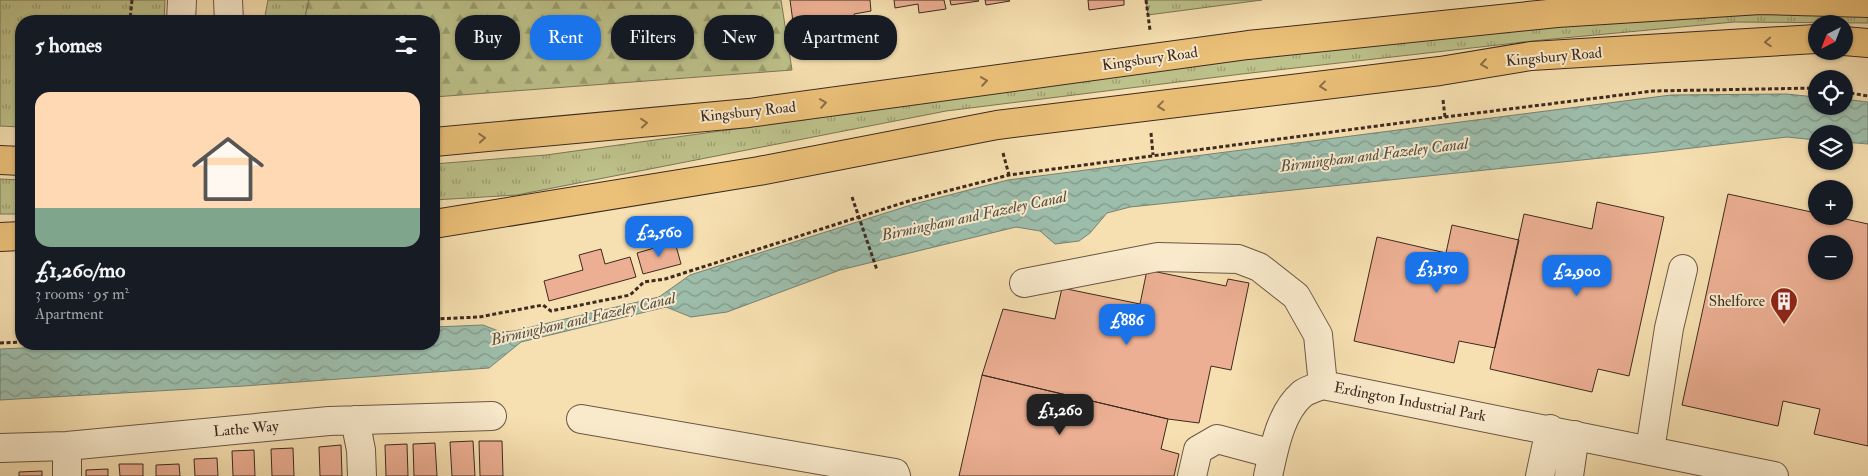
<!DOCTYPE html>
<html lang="en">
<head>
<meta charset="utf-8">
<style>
  body { margin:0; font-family:"IM FELL Double Pica",serif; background:#20242c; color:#f1f3f6; height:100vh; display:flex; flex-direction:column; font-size:19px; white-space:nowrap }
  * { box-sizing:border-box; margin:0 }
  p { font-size:16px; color:#9ea1a6 }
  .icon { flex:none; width:28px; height:28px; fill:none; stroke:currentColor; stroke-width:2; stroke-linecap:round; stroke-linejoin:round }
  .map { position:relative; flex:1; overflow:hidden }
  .drawer { position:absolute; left:15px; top:15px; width:425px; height:335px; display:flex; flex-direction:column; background:#171b24; border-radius:20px; box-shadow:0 1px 4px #0004 }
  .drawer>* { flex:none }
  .hud { position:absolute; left:455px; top:15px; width:475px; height:45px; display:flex; gap:10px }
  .needle { width:32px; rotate:222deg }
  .tools { position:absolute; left:1808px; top:15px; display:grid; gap:10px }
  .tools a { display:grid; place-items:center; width:45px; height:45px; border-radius:50%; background:#171b24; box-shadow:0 1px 4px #0004; font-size:25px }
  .price { position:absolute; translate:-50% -42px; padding:0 11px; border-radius:10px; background:#1a73e8; color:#fff; font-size:16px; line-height:32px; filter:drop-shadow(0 1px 2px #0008) }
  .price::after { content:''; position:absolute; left:50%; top:30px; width:15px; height:11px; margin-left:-8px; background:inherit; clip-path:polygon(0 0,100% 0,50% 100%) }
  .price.selected { background:#222; color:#fff }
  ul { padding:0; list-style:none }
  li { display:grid; align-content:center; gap:10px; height:265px; padding:0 20px }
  li span { display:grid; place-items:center; height:155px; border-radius:15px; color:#555 }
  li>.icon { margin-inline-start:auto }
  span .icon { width:90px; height:90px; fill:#fffc; stroke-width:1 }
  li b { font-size:21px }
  h2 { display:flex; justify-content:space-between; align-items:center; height:60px; padding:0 20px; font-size:21px }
  .pill { padding:0 18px; border-radius:20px; background:#171b24; box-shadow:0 1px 4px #0004; font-size:18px; line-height:45px }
  .pill.selected { background:#1a73e8; color:#fff }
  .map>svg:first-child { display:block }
</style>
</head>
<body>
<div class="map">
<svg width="1868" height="476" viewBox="0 0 1868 476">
  <defs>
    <pattern id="grass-tufts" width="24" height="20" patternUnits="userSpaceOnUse" patternTransform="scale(1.25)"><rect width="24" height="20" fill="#bdc18a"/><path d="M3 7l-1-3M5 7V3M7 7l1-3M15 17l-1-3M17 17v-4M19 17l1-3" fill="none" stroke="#9b9d70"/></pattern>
    <pattern id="forest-firs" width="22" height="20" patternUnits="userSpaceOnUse" patternTransform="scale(1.25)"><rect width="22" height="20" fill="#bdc18a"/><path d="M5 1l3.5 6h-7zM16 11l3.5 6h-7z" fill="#9b9d70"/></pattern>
    <pattern id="water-waves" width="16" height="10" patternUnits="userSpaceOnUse" patternTransform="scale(1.25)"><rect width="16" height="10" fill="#9dbdab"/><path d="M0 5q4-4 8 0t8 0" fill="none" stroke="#819a8b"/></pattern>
  </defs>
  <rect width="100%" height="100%" fill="#f6dfb0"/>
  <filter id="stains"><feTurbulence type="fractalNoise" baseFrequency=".004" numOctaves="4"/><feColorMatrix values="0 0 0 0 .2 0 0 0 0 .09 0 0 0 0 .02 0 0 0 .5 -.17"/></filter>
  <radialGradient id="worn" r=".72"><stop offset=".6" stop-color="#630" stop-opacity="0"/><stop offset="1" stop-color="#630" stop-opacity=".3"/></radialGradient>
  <path fill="url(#grass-tufts)" stroke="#7d7656" d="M0,0h165l-1,21h-143v106l-21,-1z
    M268,0h41l-5,21h-40z
    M1146,0h116l-114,15z
    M1811,12l57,4v7l-134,-1 -192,18 -300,34 -296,37 -429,84 -83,5v-36l112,-9 726,-100 367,-41z
    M0,179l21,1v34h-21z"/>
  <path fill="url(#forest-firs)" stroke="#7d7656" d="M309,0h472l11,70 -358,27v-76h-130z"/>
  <path fill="url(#water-waves)" stroke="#778274" d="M1786,94l30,3v9h28v-7l24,3v42l-24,-2v-8h-28v6l-29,-3 -138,16 -519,54 -23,6 -17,20 -11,8 -24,3 -15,-13 -24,-4 -176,43 -113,42 -36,5 -25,-10 -145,35 -32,26 -245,18 -244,14v-51l118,-5h316v-17l49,-2 18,7 13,-1 145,-34 31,-22 224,-71 94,-24 663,-85z"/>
  <path fill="#ecaf93" stroke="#3d2a21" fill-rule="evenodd" d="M790,0h80l1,11 -17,3 2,10 -30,5 -1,-11 -32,4z
    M894,0h50l2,9 -27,4 -1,-9 -23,4z
    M950,0h28l1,1 -28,4z
    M985,0h24l1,1 -24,4z
    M1088,0h36v5l-35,5z
    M1728,194l88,19v3h16l36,8v222l-54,-12 6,-25 -37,-8 -5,25 -96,-21zM1816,244h28v27h-28z
    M1597,202l67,15 -35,159 -31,-7 -6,23 -102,-23 34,-155 68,15z
    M1452,225l67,15 -24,108 -36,-7 -5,22 -100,-22 23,-104 69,16z
    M675,242l6,22 -38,10 -6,-21z
    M601,249l4,15 25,-7 6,20 -87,24 -5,-20 39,-11 -4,-15z
    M1147,270l79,16 2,-7 21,4 -18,87 -20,-4 -12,57 -31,-4 -186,-44 21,-66 52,10 7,-31 78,16z
    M982,375l186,44 -7,30 18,5 -5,22h-215z
    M473,441l2,35h-23l-2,-34z
    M479,441h23l1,35h-23z
    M435,443l2,33h-23l-1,-32z
    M407,444l1,32h-22l-1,-31z
    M341,445l1,31h-22l-1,-29z
    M293,448l1,28h-22l-1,-27z
    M254,450l1,26h-22l-1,-25z
    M217,458l1,18h-23l-1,-17z
    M119,464h24v12h-23z
    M179,464l1,12h-24v-11z
    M108,469v7h-22v-6z
    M42,471v5h-23v-4z"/>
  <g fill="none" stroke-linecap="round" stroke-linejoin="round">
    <g stroke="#6b5745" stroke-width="30">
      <path id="minor" d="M228,0l1,21
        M181,21l1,-21
        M1024,283l134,-26 80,2 21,8 37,29 22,39 5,50
        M581,419l314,54 1,3
        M355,420l6,30 1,26
        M67,446v30
        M0,448l67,-2 262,-25 163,-5
        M1650,450l19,-122 14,-59
        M1192,476l6,-26 19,-11 56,15
        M1268,476c6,-27 12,-63 34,-82 5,-4 15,-7 21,-9l451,91
        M1540,476l10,-47
        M1569,476l6,-41"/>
    </g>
    <g stroke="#3d2a21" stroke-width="30">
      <path id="highway" d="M1844,41l24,2
        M434,142l315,-29 499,-68 309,-32 203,-13 108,3
        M0,160l21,1
        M434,224l325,-53 238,-46 443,-54 91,-15 285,-17
        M0,237l21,-1"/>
    </g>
    <path stroke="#3d2a21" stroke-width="3" stroke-dasharray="4 2.5" stroke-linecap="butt" d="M132,0l-2,20 24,-1
      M1146,0l4,30
      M1844,92l24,4
      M1443,100l2,17
      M1151,133l2,22
      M1003,153l6,22
      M434,319l45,-2 64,-12 8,6 79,-16 14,-13 21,-3 247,-79 97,-25 436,-58 208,-26 163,-3
      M0,343l21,-1"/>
    <use href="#minor" stroke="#f9eacc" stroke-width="28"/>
    <use href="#highway" stroke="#ebc078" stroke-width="28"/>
    <path stroke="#3d2a21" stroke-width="3" stroke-dasharray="4 2.5" stroke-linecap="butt" d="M852,197l25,73"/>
  </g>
  <defs><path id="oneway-chevron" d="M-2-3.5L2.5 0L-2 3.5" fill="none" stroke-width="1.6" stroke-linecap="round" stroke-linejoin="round" transform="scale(1.25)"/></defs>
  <g stroke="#8b6e48">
    <use href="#oneway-chevron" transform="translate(1768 42) rotate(176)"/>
    <use href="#oneway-chevron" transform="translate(1484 64) rotate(171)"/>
    <use href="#oneway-chevron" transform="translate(984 81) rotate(-8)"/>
    <use href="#oneway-chevron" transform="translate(1323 86) rotate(173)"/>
    <use href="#oneway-chevron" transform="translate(823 103) rotate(-8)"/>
    <use href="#oneway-chevron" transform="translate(1161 106) rotate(173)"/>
    <use href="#oneway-chevron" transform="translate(644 123) rotate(-5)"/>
    <use href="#oneway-chevron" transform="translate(482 138) rotate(-5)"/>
  </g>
  <defs>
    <g id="building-pin" transform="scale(1.4375)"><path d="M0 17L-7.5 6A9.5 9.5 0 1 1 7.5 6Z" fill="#8f2418" stroke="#f9eacc"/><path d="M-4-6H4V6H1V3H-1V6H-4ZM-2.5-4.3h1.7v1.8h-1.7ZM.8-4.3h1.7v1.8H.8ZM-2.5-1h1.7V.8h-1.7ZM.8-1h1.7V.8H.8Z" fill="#fff"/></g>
  </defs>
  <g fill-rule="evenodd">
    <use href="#building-pin" x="1784" y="301"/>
  </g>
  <g text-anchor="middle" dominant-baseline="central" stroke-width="4" stroke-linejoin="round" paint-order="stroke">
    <g font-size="15" fill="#3d2a21" stroke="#f9eacc">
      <text transform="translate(1554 57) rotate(-5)">Kingsbury Road</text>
      <text transform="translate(1150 59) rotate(-8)">Kingsbury Road</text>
      <text transform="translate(748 112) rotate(-6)">Kingsbury Road</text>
      <text transform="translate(1410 402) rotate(11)">Erdington Industrial Park</text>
      <text transform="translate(246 429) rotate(-5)">Lathe Way</text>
    </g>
    <g font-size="15" fill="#3d2a21" stroke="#f9eacc" text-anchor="end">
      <text x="1765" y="301">Shelforce</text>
    </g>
    <g font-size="16" font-style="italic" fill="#554f44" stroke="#f9eacc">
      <text transform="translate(1374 155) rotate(-7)">Birmingham and Fazeley Canal</text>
      <text transform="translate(974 216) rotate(-12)">Birmingham and Fazeley Canal</text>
      <text transform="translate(583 319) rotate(-13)">Birmingham and Fazeley Canal</text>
    </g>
  </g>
  <rect width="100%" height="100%" filter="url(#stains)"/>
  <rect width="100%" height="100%" fill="url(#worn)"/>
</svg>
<div class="tools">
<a><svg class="needle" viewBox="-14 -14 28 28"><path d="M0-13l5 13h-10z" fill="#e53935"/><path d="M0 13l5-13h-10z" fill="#9ea1a6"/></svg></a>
<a><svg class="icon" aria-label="locate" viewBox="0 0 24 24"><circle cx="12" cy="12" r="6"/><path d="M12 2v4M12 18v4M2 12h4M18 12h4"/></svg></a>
<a><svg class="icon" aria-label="layers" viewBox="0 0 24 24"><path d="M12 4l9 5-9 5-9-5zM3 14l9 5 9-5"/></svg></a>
<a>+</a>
<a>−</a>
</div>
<b class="price" style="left:659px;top:258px">£2,560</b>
<b class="price" style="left:1437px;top:294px">£3,150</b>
<b class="price" style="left:1577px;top:297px">£2,900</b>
<b class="price" style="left:1127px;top:346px">£886</b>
<b class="price selected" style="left:1060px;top:436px">£1,260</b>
<div class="hud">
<a class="pill">Buy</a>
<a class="pill selected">Rent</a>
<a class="pill">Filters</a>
<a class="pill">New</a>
<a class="pill">Apartment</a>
</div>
<section class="drawer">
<h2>5 homes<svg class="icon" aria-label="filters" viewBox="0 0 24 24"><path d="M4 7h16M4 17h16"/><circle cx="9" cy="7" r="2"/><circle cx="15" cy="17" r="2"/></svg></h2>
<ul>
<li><span style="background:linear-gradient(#ffd9b3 75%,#7fa58c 0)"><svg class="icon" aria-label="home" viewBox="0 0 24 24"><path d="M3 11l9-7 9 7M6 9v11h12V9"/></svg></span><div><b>£1,260/mo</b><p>3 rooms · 95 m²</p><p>Apartment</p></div></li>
</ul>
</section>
</div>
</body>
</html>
